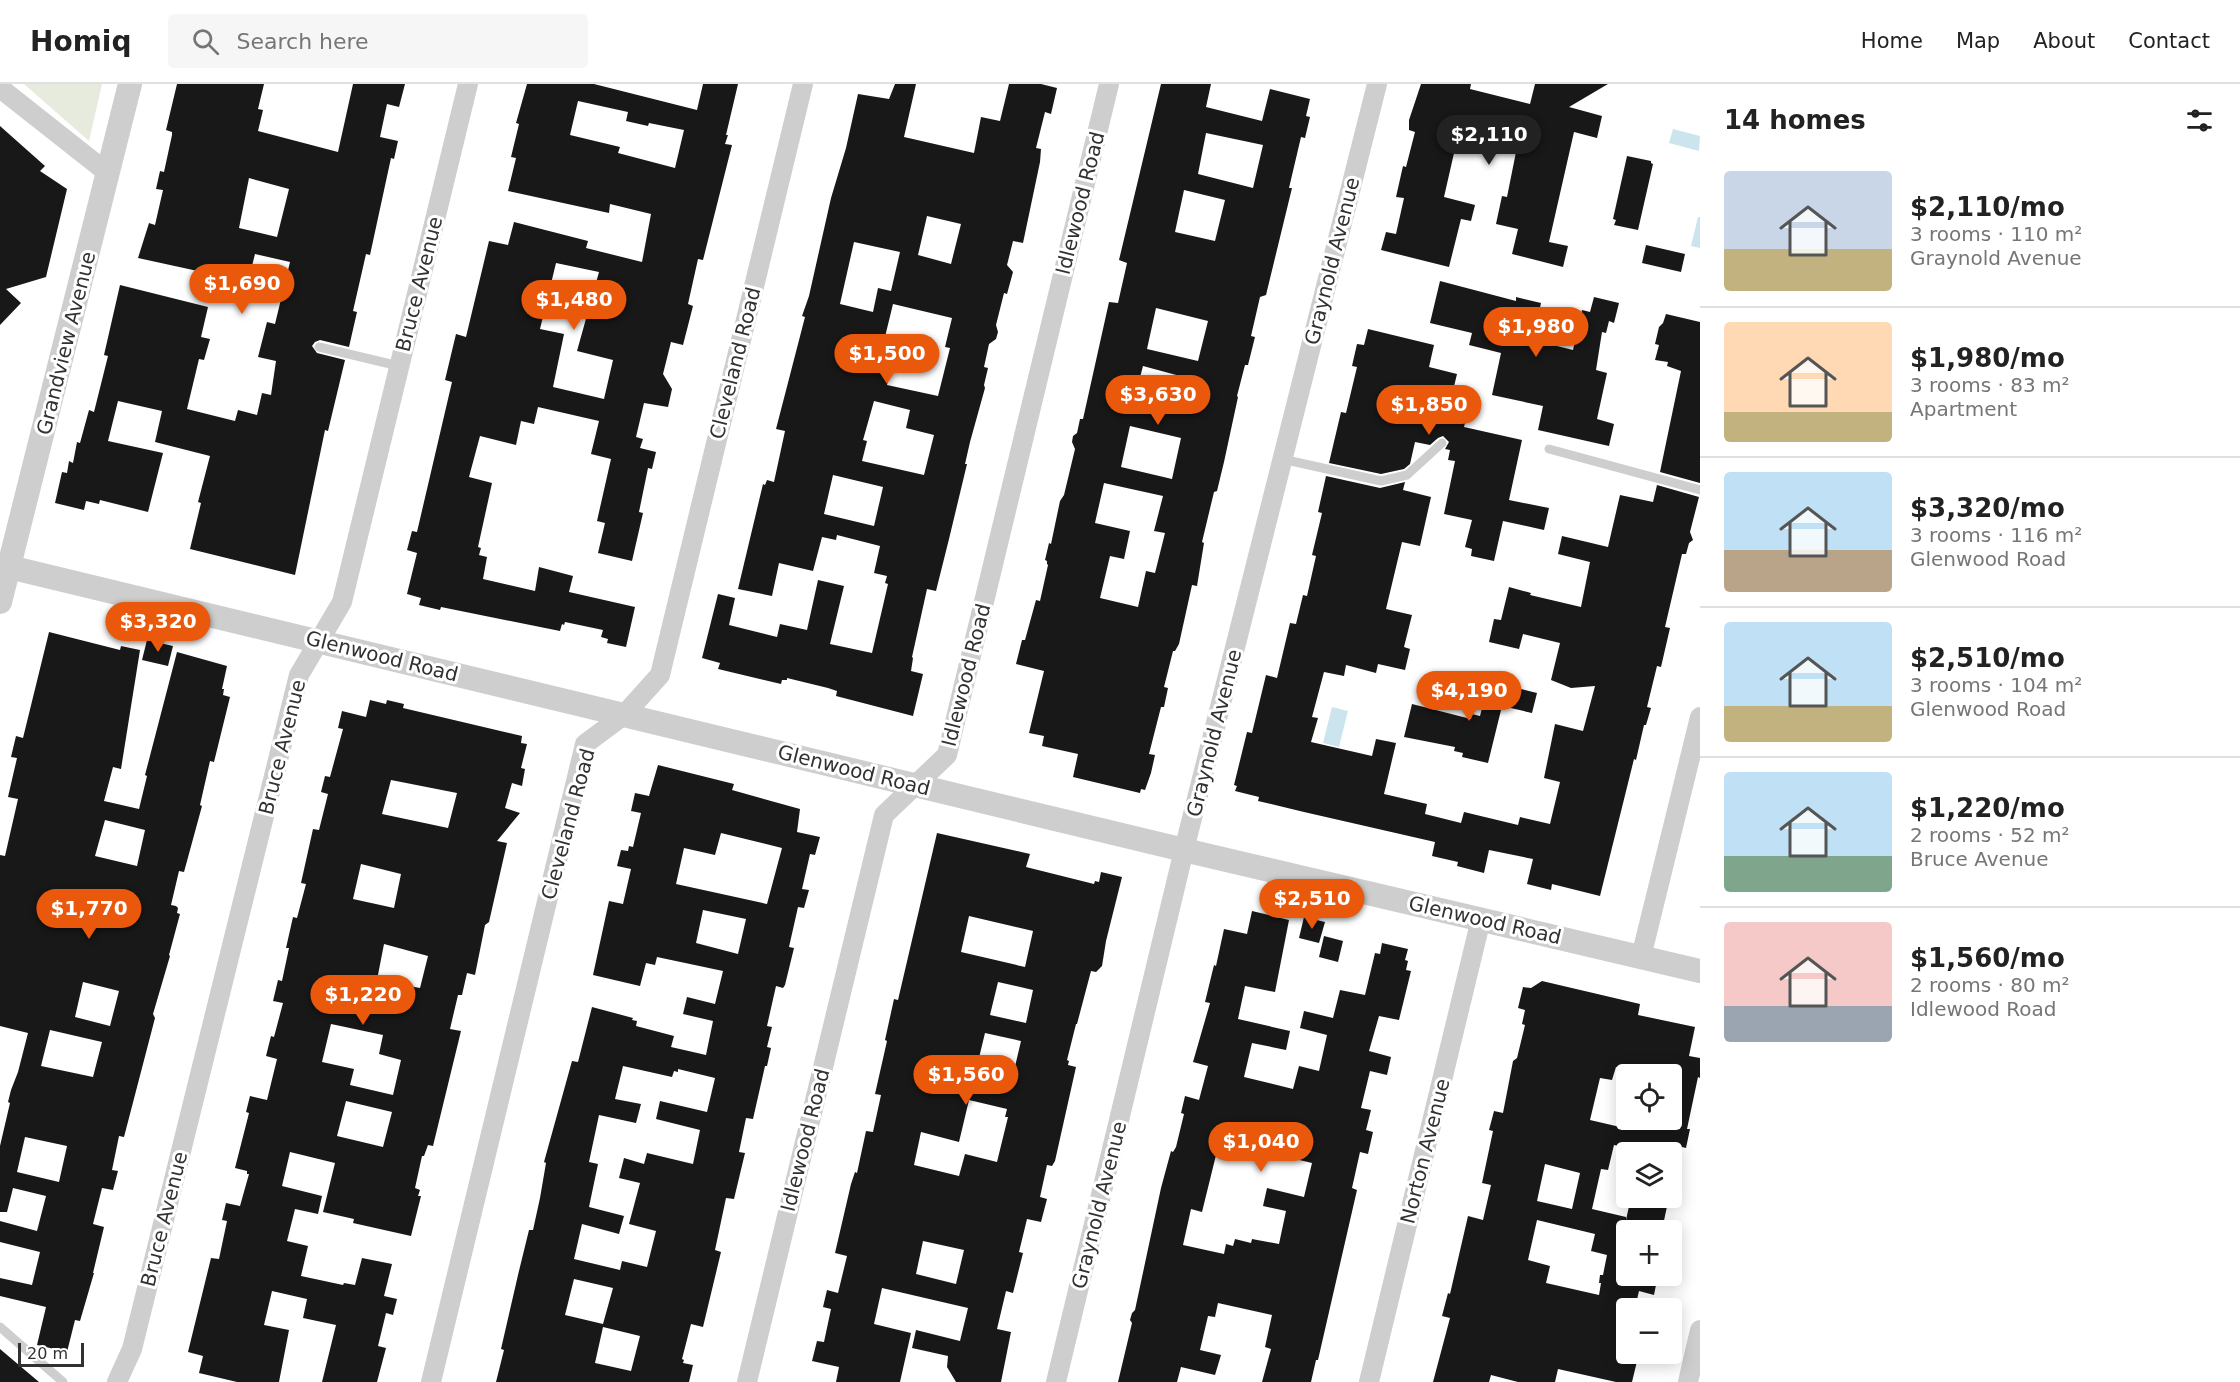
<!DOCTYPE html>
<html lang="en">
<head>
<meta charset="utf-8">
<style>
  body { margin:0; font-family:"DejaVu Sans",sans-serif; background:#f6f6f6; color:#222; height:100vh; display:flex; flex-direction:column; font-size:22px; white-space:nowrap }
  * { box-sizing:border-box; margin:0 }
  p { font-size:20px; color:#767676 }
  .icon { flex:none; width:33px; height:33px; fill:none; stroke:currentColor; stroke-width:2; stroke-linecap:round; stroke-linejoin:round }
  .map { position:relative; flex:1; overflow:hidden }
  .details { display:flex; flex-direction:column; background:#fff; width:540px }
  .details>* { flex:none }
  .fabs { position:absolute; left:1616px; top:980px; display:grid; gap:12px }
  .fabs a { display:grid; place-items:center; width:66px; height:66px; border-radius:6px; background:#fff; box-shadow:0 3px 15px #0003; font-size:30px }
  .scale { position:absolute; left:18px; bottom:15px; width:66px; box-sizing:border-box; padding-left:6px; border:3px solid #313131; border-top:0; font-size:16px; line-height:21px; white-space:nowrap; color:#313131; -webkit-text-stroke:4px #fff; paint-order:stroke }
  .price { position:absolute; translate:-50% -51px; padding:0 14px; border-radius:21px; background:#ea580c; color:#fff; font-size:20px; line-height:39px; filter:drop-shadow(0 2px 3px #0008) }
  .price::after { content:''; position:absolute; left:50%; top:36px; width:18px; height:14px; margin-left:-9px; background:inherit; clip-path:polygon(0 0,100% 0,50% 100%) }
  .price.current { background:#222; color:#fff }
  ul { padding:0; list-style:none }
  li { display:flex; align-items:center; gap:18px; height:150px; padding:0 24px }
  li+li { border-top:2px solid #e0e0e0 }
  li span { display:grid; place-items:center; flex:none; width:168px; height:120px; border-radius:6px; color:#555 }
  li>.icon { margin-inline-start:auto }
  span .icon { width:72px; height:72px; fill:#fffc; stroke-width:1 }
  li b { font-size:26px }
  h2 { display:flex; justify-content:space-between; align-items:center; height:72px; padding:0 24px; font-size:26px }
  header { display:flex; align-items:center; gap:36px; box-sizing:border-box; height:84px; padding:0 30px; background:#fff; border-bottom:2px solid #e0e0e0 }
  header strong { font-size:28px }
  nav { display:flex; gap:33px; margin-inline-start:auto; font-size:21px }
  .search { width:420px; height:54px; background:#f6f6f6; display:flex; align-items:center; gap:15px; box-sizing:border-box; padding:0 21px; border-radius:6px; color:#767676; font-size:22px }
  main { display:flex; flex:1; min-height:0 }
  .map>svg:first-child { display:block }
</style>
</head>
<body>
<header>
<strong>Homiq</strong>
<div class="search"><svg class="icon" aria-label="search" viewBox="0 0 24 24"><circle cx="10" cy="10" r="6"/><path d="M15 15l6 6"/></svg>Search here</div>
<nav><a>Home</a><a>Map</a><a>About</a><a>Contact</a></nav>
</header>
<main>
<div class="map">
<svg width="1700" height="1298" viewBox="0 0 1700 1298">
  <rect width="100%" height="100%" fill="#fff"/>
  <path fill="#e6ebdd" d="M24,0h78l-13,57z"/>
  <path fill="#cce4ee" d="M1673,45l27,7 -1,15 -30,-8z
    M1698,133h2v31l-9,-2z
    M1332,623l16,4 -9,36 -16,-4z"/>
  <path fill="#181818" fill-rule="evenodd" d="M177,0h87l-6,25 5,1 -5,21 80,21 15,-68h52l-6,23 -12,-3 -7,33 18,4 -4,18 -3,-1 -21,97 -4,-1 -13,57 4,1 -8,35 -29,-7 -5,2 -3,4 5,7 28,7 -17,71 -3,-1 -30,145 -105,-26 11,-46 -3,-1 12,-46 -55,-14 7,-31 -44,-10 -10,40 55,12 -15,59 -48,-12 -1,4 -13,-3 -2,9 -29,-7 7,-31 5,1 2,-12 4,2 4,-21 3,1 9,-33 5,2 14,-56 -4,-1 16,-70 88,22 -7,30 9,2 -6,21 -5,-1 -12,50 48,12 3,-11 19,5 5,-22 9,2 5,-34 -18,-4 9,-35 8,2 15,-62 -35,-8 -7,28 -110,-24 11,-35 6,2 8,-35 -7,-1 4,-18 4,1 8,-37v-3l-6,-2zM249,94l40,11 -12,48 -38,-9z
    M527,0h67l103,26 6,-26h35l-12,51h2l-3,9 7,1 -29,115 -5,-1 -10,45 5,2 -10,39 -12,-3 -8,32 9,15 -4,18 -24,-4 -8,34 7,2 -3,9 16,4 -4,17 -4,-1 -9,44 4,1 -11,48 -34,-8 7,-30 -8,-2 14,-62 -20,-5 8,-33 -61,-14 -4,17 -13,-3 -5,24 -36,-9 -11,41 23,6 -14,64 3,1 -2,7 8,2 -4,22 52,12 4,-24 34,9 -4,16 66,15 -9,40 -19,-4 1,-4 -7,-2 2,-7 -38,-8 -1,3 -2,-1 -2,7 -119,-24 -1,3 -21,-5 2,-7 -14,-4 10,-41 -10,-3 5,-19 5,1 35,-150 -7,-2 11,-46 10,3 23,-96 19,4 6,-23 74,19 -2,7 56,14 9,-48 -41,-10 -1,9 -101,-22 8,-33 -5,-1 8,-33 -3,-1zM578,17l50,11 -2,9 22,5 1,-3 35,7 -9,38 -57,-15 2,-6 -50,-12zM556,179l43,9 -22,79 36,9 -9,39 -51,-12 11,-53 -24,-5z
    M895,0h21l-12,53 70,16 7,-36 19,4 9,-37h32l16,4 -6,26 -6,-2 -9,36 5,1 -1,13 -17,81 -10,-2 -6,24 6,7 -6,22 -3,-1 -8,32 2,7 -2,7 -7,5 -5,23 4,1 -4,17 1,3 -15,54 -5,22h2l-18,75 -13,52 -9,-2 -15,68 1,1 -2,13 12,3 -10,42 -77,-20 1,-5 -9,-3 -41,-10v2h-5l-1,4 -63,-15 2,-6 -18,-5 16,-64 17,4 -6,27 48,12 3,-13 27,6 11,-50 26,6 -14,58 42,9 16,-69 -3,-1 2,-7 -13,-3 6,-27 -43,-11 -1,5 -14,-3 -9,34 -34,-8 -7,33 -34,-7 25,-105 2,1 2,-5 7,2 11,-51 -9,-2 29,-112 -3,-1 7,-20 22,-98 15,-50 12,-54 31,5zM927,132l34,8 -10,40 -33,-9zM854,158l46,10 -9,39 -13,-3 -5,24 -33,-8zM893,220l59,14 -7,29 5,1 -12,48 -51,-11 10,-41 -13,-3zM874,317l36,9 -4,18 28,7 -10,40 -62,-14 5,-20 -4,-1zM833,391l50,12 -9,39 -50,-12z
    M1161,0h50l-5,23 56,14 8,-32 40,10 -4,17 4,1 -5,21 -4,-1 -12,51h3l-26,107 -6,2 -9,39 4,1 -7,28h-3l-8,31 1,1 -14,65 -7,29 -3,1 -12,50 2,1 -7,43 -5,-1 -13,59 -4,7h-2l-9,36 4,1 -4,19h-3l-12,47 6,1 -4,18 -6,17 -4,-1 -1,4 -67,-16 5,-23 -36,-8 2,-10 -15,-3 15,-62 -28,-7 6,-24h3l11,-40 4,1 8,-36 -1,-1v-3l-2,-1 4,-17 2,1 9,-43 4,-6 11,-46 -3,-7 1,-6 4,-3 3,-14h3l26,-117 9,1 9,-40 -8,-3zM1206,49l57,12 -10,43 -55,-14zM1184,106l41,10 -10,41 -40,-9zM1156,224l52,13 -10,40 -51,-12zM1143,282l37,10 -9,37 -38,-9zM1130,342l51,12 -9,41 -51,-12zM1104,399l59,13 -9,35 11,2 -10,40 -9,-2 -8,36 -38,-9 10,-42 14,3 6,-28 -35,-8z
    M1421,0h50l-1,5 60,15 5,-20h73l-39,23 33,9 -5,22 -23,-6 -25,110 19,4 -5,21 -51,-13 6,-25 -22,-5 6,-28 5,1 10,-50 -21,-5 1,-4 -36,-9 -4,11 -13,57 31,8 -4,16 -10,-2 -12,48 -68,-17 5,-18 10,2 8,-36 -8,-1 7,-31 3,1 9,-35 -6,-2v-10z
    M0,42l45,40 -5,5 27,18 -21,88 -40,12 15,14 -21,22z
    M1627,72l24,5v2l2,1 -15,66 -24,-5 2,-5 -3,-1z
    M1646,161l39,9 -4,18 -39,-9z
    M1440,197l76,20v-4l25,6 -8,37 40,10 9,-40 8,2 4,-15 25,6 -5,20 -5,-2 -3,12 -4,-1 -6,38 11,3 -10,46 17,5 -5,22 -71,-16 5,-24 -51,-11 9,-42 -32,-8 3,-12 -42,-10z
    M1666,230l34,8v161l-40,-11 21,-101 -14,-5 1,-4 -13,-2 4,-15 -4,-1 4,-17 4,-4z
    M1368,245l66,16 -5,22 28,7 -6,25 19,3 -6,25 58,13 -13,60 40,8 -5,22 -41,-9 -9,40 -23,-5 1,-7 -7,-2 7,-27 -28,-6 11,-53 -7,-1 2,-10 -5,-1 4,-7 -6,-6 -5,2 -8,7 -15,-3 -5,22 -6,5 -23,5 -52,-11 12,-51 5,1 11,-46 -5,-1 5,-22 7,1z
    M1326,392l54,12 25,-6 -2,8 28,7 -11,49 -18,-4 -16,67 26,6 -8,32 6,2 -5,21 -27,-6 -2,9 -30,-8 -2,11 -20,-4 -12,45 6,1 -7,24 61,14 4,-17 20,4 -12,51 43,10 -2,10 36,9 3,-11 54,13 2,-8 30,7 10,-42 -16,-4 11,-54 28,7 12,-45 -24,2 -20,-8 9,-37 -37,-9 -4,15 -30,-7 5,-23 7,1 8,-33 22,6 -1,2 51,12 9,-45 -32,-8 4,-18 46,11 12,-52 33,7 4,-17 42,12 -9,35 3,8 -4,3 -3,11h-4l-17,73 5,1 -9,39 -4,-1 -10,41 4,1 -5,17h-2l-8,35 -2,-1 -34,137 -48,-12 -1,6 -24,-6 6,-25 -44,-9 -5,23 -27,-7 1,-4 -26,-6 3,-14 -131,-30 -46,-11 1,-4 -24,-6 2,-5 -3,-1 13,-53 5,1 14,-58 11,3 13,-55 6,1 7,-29 4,1 9,-40 -4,-1 10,-42 -4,-1z
    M49,548l71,18 1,-4 19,4 -19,119 -8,-2 -9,34 35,8 8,-33 -2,-1 32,-123 50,14 -5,23h2l-1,6 7,2 -16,65 -4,-1 -10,44 2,1 -18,66 -5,-1 -8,34 5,1 2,2 -1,5 3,1 -11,41 1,1 -17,58 2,4 -31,119 -5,-1 -7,34 6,1 -5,19 -11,-2 -9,36 11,3 -11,46h1l-14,48 -5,-1 -8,32 -30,-7 9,-38 -46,-11v-18l32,7 8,-33 -40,-10v-21l37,10 9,-35 -33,-8 -6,24h-7v-66l10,-43 -2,-1 3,-12 7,-18 10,-39 -28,-7v-171l5,1 13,-57 -10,-2 9,-39 -6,-1 5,-21 7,2zM105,736l40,10 -8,36 -42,-10zM83,898l36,9 -9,35 -35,-9zM50,946l52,12 -9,35 -52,-11zM25,1053l42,9 -8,36 -42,-10z
    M147,556l26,6 -5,20 -26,-6z
    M1489,597l48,12 -5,20 -30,-7 -14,57 -26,-6 1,-4 -9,-2 1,-4 -51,-10 8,-33 59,15 1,-5 8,2z
    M370,616l16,4 1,-4 17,4 -1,4 119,28 -1,7 6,1 -6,24 4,1 -3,17 -10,-3 -7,25 15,5 -23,28 10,2 -18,79 -4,3 -10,50 -8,-2 -5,22h-4l-8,34 11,2 -28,115 -5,-1 -4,11h-2l-7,32 5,2 -2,6h3l-10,40 -58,-13 1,-4 -31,-7 12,-49 -45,-11 -8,34 40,10 -4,18 -23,-5 -8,32 21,5 -7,30 42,9 1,-2 11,2 7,-27 30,6 -8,32 13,3 -4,16 -7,-2 -8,33 8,2 -9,34h-55l14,-57 -33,-7 4,-19 -35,-8 -8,34 25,5 -10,52h-42l-38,-9 4,-17 -15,-4 23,-94 8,1 8,-38 -5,-1 4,-17 14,3 9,-32h-2v-3l-12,-3 14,-55 -3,-1 4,-16 17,4 10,-41 -11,-3 5,-20 3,1 9,-34 -10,-2 5,-21 4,1 7,-33h-3l7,-31 4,1 9,-34 -5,-1 12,-54 6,1 9,-36 -7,-2 4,-16 5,1 13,-48 -5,-1 4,-17 24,6zM391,696l66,13 -9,35 -66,-14zM361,780l40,10 -7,34 -41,-9zM384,860l44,12 -8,32 -43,-8zM331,940l52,11 -4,19 22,6 -8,35 -43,-10 4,-16 -32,-7zM346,1017l46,11 -9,35 -46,-11z
    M658,681l76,19 -2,6 68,19 -3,23 23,5 -5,18 -5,-1 -8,35 7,1 -5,18 -6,-1 -9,40 5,1 -9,37 -2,3 -7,-2 -9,40 5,1 -5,20 4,1 -4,18h-2l-12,53 -7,-1 -7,34 6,1 -11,46 -8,-1 -11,52 6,2 -18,75 -12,-3 -9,35 2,1 -1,3 10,2 -4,17h-193l8,-32 -3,-1 17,-74 11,-45h4l7,-32 6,-35 -2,-1 28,-101 6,1 14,-55 41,11 -1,2 5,1 -1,5 38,10 -3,11 35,8 7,-34 -30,-7 4,-17 28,7 8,-33 -66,-14 -2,8 -9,-2 -6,23 -47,-11 16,-74 14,3 8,-35 -14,-3 4,-16 7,1 1,-5 4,1 8,-34 -10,-2 4,-18 14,3zM721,749l61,15 -15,56 -91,-20 8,-36 31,7zM703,826l43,9 -8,35 -42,-11zM623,982l49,11 2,-6 4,1v-3l37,9 -8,34 -47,-11 -4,18 44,11 -7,34 -46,-11 -3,11 -20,-6 -5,20 21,5 -11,41 27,7 -9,36 -25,-6 -2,9 -46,-11 8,-35 37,10 5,-18 -35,-9 9,-43 -9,-2 10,-47 37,8 5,-19 -26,-5zM574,1195l39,9 -10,36 -38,-9zM603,1243l37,9 -9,35 -36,-8z
    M937,749l93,21 -4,13 68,17 1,-3 4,1 2,-10 21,5 -16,64 -4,25 -6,6 -5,-1 -14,53h-1l-9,36 2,1 -1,4 8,2 -21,94 -3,5 -5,-1 -7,32 7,2 -6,23 -14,-3 -8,33 4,1 -10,40 -7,-2 -9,38 14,3 -10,50h-45l-9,-15 1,-11 -36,-8 4,-18 44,11 8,-33 -86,-20 -8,36 37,9 -11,49h-64l3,-15 -27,-6 5,-20 7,1 7,-33 -8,-2 4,-17 11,3 9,-37 -12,-3 16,-69 4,-12 2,1 9,-42 7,1 8,-37 -6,-1 12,-53 -2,-1 9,-41 4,1zM969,832l64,15 -8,36 -64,-15zM998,898l35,8 -7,33 -36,-8zM985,949l36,8 -8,34 -36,-9zM969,1016l38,9 -2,8h3l-11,45 -32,-8 -6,22 -45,-11 7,-33 38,10zM923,1157l41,9 -8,34 -40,-10z
    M1252,827l37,9 -14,72 -30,-6 -7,33 52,12 -4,19 -34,-7 -8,34 49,12 6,-23 20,5 8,-36 -27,-7 4,-17 29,7 7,-28 25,5 10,-42 5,1 2,-11 26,6 -3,11 3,1 -2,9 5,1 -12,49 -20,-4 -10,35 22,6 -4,18 -17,-4 -9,37 10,2 -5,20 7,2 -5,22 -8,-2 -8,36 5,2 -39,170h-2l-5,22h-49l9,-33 -6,-2 7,-32 -54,-12 -3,14 -7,-1 -8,34 21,5 -6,20 -34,-8 -4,15h-59l14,-59 -2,-3 2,-7 3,-3 26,-122 10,-37 2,1 3,-5 8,-33 -3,-1 4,-17 14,4 9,-34 -15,-4 17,-59 -5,-1 9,-37 2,1 8,-37 23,5zM1218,1063l43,10 1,-6 50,12 -8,34 -37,-9 -4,18 23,5 -7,33 -27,-5 -1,4 -16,-4 -2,7 -7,-2 -2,10 -41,-9 8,-36 11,3z
    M1304,833l21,5 -6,21 -20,-5z
    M1324,852l19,5 -5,21 -19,-5z
    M1542,897l98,23 -2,11 57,12 -6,29 11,2v20l-2,-1 -11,52h3l-4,19 -4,-1 -3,18 -8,-1v-12h-27l-30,-7 -6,25 -7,-1 -9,40 34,8v3l5,-23h38l-7,33h-36v45h32l-4,20 -15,-4 -4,17h-9v45h13l-7,29h-16l-58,-13 -3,13h-37l-27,-7 -2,7h-56l17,-64 -8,-2 6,-23 2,1 18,-78 15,4 8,-35 -9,-2 11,-52 -4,-1 5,-19 9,2 10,-52 4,-3 8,-33 -3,-1 3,-14 -7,-2 5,-21 8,1zM1616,983l17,4 1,-3 27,6h10v45h-36l-2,11 -43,-10 10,-42 12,2zM1545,1080l35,9 -8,36 -35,-8zM1537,1136l58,14 -4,17 16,4 -4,20h-3l-1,8h2l-2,12 -53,-12 4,-17 -22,-6z
    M0,1265l39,33h-39z"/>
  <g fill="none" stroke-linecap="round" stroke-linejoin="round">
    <path stroke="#cecece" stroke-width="9" d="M319,263l80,19
      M1549,365l151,41
      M1282,375l99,22 26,-6 35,-32
      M0,1243l63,55"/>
    <path stroke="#cecece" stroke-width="20" d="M0,4l109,86
      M1641,873l59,-240
      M117,1298l15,-33 167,-674 43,-73 126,-518
      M431,1298l154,-638 39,-29 36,-40 143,-591
      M747,1298l137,-567 63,-60 162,-671
      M1056,1298l128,-532 193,-766
      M1369,1298l112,-463
      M1688,1298l12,-52"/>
    <path stroke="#cecece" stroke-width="24" d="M9,483l1175,283 516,121
      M0,518l130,-518"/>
  </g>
  <g text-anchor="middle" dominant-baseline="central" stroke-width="6" stroke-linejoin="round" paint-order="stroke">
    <g font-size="20" fill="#313131" stroke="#fff">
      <text transform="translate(1080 119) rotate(-76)">Idlewood Road</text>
      <text transform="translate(1332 177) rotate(-76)">Graynold Avenue</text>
      <text transform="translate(419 200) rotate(-76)">Bruce Avenue</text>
      <text transform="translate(66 259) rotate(-76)">Grandview Avenue</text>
      <text transform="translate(735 279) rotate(-76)">Cleveland Road</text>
      <text transform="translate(382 572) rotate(14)">Glenwood Road</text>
      <text transform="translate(966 591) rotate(-76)">Idlewood Road</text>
      <text transform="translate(1214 649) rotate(-76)">Graynold Avenue</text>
      <text transform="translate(282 663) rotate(-76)">Bruce Avenue</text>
      <text transform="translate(854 686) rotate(14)">Glenwood Road</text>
      <text transform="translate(568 740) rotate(-75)">Cleveland Road</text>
      <text transform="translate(1485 836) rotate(13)">Glenwood Road</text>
      <text transform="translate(805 1056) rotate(-76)">Idlewood Road</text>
      <text transform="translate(1425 1067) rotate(-76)">Norton Avenue</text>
      <text transform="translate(1099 1121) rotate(-76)">Graynold Avenue</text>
      <text transform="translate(164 1135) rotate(-76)">Bruce Avenue</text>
    </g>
  </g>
</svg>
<div class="fabs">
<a><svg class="icon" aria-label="locate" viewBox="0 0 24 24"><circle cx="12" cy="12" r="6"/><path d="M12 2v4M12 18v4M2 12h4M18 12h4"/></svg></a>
<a><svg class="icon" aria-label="layers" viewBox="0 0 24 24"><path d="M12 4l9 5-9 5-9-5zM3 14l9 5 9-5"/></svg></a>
<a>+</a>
<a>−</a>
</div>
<div class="scale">20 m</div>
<b class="price current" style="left:1489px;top:82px">$2,110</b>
<b class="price" style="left:242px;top:231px">$1,690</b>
<b class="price" style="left:574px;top:247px">$1,480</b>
<b class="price" style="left:1536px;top:274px">$1,980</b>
<b class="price" style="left:887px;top:301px">$1,500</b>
<b class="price" style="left:1158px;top:342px">$3,630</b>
<b class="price" style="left:1429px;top:352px">$1,850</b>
<b class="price" style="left:158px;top:569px">$3,320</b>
<b class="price" style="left:1469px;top:638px">$4,190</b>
<b class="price" style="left:1312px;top:846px">$2,510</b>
<b class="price" style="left:89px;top:856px">$1,770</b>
<b class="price" style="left:363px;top:942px">$1,220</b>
<b class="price" style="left:966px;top:1022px">$1,560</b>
<b class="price" style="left:1261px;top:1089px">$1,040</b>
</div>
<section class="details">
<h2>14 homes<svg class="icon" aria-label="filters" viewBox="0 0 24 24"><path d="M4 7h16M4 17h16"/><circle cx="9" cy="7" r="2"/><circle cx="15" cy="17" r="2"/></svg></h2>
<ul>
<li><span style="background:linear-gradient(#c9d6e8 65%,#c2b280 0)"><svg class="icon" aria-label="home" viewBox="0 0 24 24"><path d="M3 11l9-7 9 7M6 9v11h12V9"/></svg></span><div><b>$2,110/mo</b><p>3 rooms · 110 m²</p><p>Graynold Avenue</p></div></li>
<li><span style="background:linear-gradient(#ffd9b3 75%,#c2b280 0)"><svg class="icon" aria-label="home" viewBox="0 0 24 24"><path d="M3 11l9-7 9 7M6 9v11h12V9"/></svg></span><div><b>$1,980/mo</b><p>3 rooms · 83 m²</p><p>Apartment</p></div></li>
<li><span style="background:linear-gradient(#bfe0f5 65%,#b9a48a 0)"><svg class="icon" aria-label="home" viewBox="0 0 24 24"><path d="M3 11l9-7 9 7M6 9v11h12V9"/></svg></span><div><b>$3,320/mo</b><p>3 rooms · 116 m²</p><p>Glenwood Road</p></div></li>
<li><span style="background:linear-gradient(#bfe0f5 70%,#c2b280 0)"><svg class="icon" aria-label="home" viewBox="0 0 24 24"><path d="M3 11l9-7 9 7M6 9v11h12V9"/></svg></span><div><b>$2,510/mo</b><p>3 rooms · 104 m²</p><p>Glenwood Road</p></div></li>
<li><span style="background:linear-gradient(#bfe0f5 70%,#7fa58c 0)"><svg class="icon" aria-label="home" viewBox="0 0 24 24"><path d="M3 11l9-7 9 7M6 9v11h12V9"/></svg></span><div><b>$1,220/mo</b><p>2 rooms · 52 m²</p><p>Bruce Avenue</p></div></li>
<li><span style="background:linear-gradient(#f6c9c9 70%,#9aa5b1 0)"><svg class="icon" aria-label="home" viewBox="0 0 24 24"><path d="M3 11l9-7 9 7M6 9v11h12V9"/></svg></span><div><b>$1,560/mo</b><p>2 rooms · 80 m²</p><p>Idlewood Road</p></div></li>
</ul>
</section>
</main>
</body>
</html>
